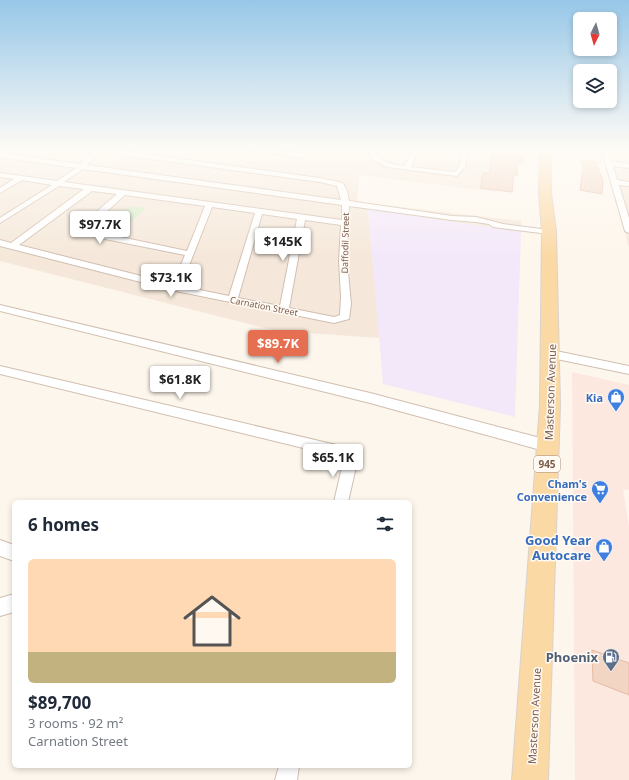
<!DOCTYPE html>
<html lang="en">
<head>
<meta charset="utf-8">
<style>
  body { margin:0; font-family:"Noto Sans",sans-serif; background:#f2f2f3; color:#1f2937; height:100vh; display:flex; flex-direction:column; font-size:15px; white-space:nowrap }
  * { box-sizing:border-box; margin:0 }
  p { font-size:13px; color:#747a83 }
  .icon { flex:none; width:22px; height:22px; fill:none; stroke:currentColor; stroke-width:2; stroke-linecap:round; stroke-linejoin:round }
  .map { position:relative; flex:1; overflow:hidden }
  .details { position:absolute; left:12px; top:500px; width:400px; height:268px; display:flex; flex-direction:column; background:#fff; border-radius:6px; box-shadow:0 2px 6px #0003 }
  .details>* { flex:none }
  .needle { width:26px; rotate:185deg }
  .controls { position:absolute; left:573px; top:12px; display:grid; gap:8px }
  .controls a { display:grid; place-items:center; width:44px; height:44px; border-radius:6px; background:#fff; box-shadow:0 2px 6px #0003; font-size:20px }
  .price { position:absolute; translate:-50% -34px; padding:0 9px; border-radius:4px; background:#fff; color:#222; font-size:13px; line-height:26px; filter:drop-shadow(0 1px 2px #0008) }
  .price::after { content:''; position:absolute; left:50%; top:24px; width:12px; height:9px; margin-left:-6px; background:inherit; clip-path:polygon(0 0,100% 0,50% 100%) }
  .price.selected { background:#e76f51; color:#fff }
  ul { padding:0; list-style:none }
  li { display:grid; align-content:center; gap:8px; height:212px; padding:0 16px }
  li+li { border-top:1px solid #e0e1e3 }
  li span { display:grid; place-items:center; height:124px; border-radius:6px; color:#555 }
  li>.icon { margin-inline-start:auto }
  span .icon { width:72px; height:72px; fill:#fffc; stroke-width:1 }
  li b { font-size:17px }
  h2 { display:flex; justify-content:space-between; align-items:center; height:48px; padding:0 16px; font-size:17px }
  .map>svg:first-child { display:block }
</style>
</head>
<body>
<div class="map">
<svg width="629" height="780" viewBox="0 0 629 780">
  <rect width="100%" height="100%" fill="#fdf6ec"/>
  <path fill="#f5e8da" d="M0,148h493l-2,36 5,8 -137,-17 -2,27 164,19v11l-153,-22 12,128 -103,-7 -277,-70z
    M602,148h27v100z"/>
  <path fill="#fde8e0" d="M572,372l57,13v105l-6,-1 6,38v253h-54z"/>
  <path fill="#f3e8fa" d="M368,209l153,23 -6,185 -132,-33z"/>
  <path fill="#d8ecc9" d="M129,206l17,2 -22,20 -17,-2z"/>
  <path fill="#f3d5c3" stroke="#e6bba3" d="M495,148h28v15l-7,-1 2,13h-4l-2,17 -31,-4 2,-15h7l2,-18h3z
    M581,160l15,2 7,19 -1,13 -22,-4 3,-22z
    M592,650l37,13v32l-36,-14z"/>
  <g fill="none" stroke-linecap="round" stroke-linejoin="round">
    <g stroke="#d1beb0" stroke-width="2">
      <path id="street" d="M83,148h18l219,30 23,5 4,8 2,10 103,15 24,1 27,7 46,6 4,2 -4,2 -56,-7 -4,-3 -13,-2 -24,-2 -103,-14 -2,55 4,43 -2,15 -15,4 -158,-32 -176,-45v-6l11,3 73,-54 -25,-3 -59,37v-5l52,-33 -30,-5 -22,13v-5l14,-9 -14,-2v-4l57,8 19,-13 -76,-11v-4l80,11 13,-13zM99,152l221,30 17,4 4,14 -254,-35zM83,169l259,36v15l-278,-38zM92,191l25,3 -30,26 -1,11 14,7 85,17 -12,29 -154,-39zM125,195l80,11 -18,45 -81,-17 -13,-6 1,-5zM212,207l43,6 -26,83 -48,-10zM262,214l35,5 -17,87 -42,-8zM305,220l36,5 -2,36 2,36 -1,18 -6,2 -45,-9z
        M233,148h21l52,6 3,2 -3,2z
        M365,148h6c11,14 17,16 34,18l8,-18h6l-8,19 44,5 4,-5 4,-19h6l-4,19 -8,9 -70,-9 -12,-6z
        M601,148h6l4,13 18,3v4l-16,-2 4,14 12,2v4l-10,-1 10,33v15l-4,-2z
        M613,148h16v4z
        M0,305l370,88 178,47 5,2 2,4 -2,4 -5,2 -178,-49 -370,-92z
        M551,350l78,16v8l-82,-17 -2,-3z
        M0,366l345,81 8,6 3,14 -8,35h-14l8,-35 -1,-7 -5,-4 -336,-82z
        M0,540l14,5v16l-14,-5z
        M14,594v18l-14,4v-18z
        M279,766h20l-2,14h-22z"/>
    </g>
    <g stroke="#dad1cd" stroke-width="2">
      <path id="primary" d="M540,148h10l1,45 5,39 4,173 -12,375h-36l28,-375 2,-173 -3,-39z"/>
    </g>
    <use href="#street" fill="#fff" fill-rule="evenodd"/>
    <use href="#primary" fill="#fbd9a5" fill-rule="evenodd"/>
  </g>
  <linearGradient id="sky" x2="0" y2="1"><stop stop-color="#97c7e8"/><stop offset="0.58" stop-color="#fefbf6"/><stop offset="1" stop-color="#fefbf6" stop-opacity="0"/></linearGradient>
  <rect width="629" height="257" fill="url(#sky)"/>
  <defs>
    <g id="shop-pin" transform="scale(0.9)"><path d="M0 17L-7.5 6A9.5 9.5 0 1 1 7.5 6Z" fill="#3f7fe0" stroke="#fffaf3"/><path d="M-5-2.5h2.3a2.7 3.5 0 0 1 5.4 0H5L5.5 6h-11ZM-1.5-2.5h3a1.5 2.3 0 0 0-3 0Z" fill="#fff"/></g>
    <g id="supermarket-pin" transform="scale(0.9)"><path d="M0 17L-7.5 6A9.5 9.5 0 1 1 7.5 6Z" fill="#3f7fe0" stroke="#fffaf3"/><path d="M-6-5.5h2.5l.6 2H6L4.5 2H-2.5L-4.4-4H-6ZM-1.5 3.2a1.3 1.3 0 1 0 .1 0ZM3 3.2a1.3 1.3 0 1 0 .1 0Z" fill="#fff"/></g>
    <g id="fuel-pin" transform="scale(0.9)"><path d="M0 17L-7.5 6A9.5 9.5 0 1 1 7.5 6Z" fill="#5c6f8a" stroke="#fffaf3"/><path d="M-5.5-6h7V0h2V4h1.3V-2.5L3-4.5l.8-.8L6-3V5H2.5V1h-1V6h-7ZM-4.2-4.7v3.2H.2V-4.7Z" fill="#fff"/></g>
  </defs>
  <g fill-rule="evenodd">
    <use href="#shop-pin" x="616" y="397"/>
    <use href="#supermarket-pin" x="600" y="489"/>
    <use href="#shop-pin" x="604" y="547"/>
    <use href="#fuel-pin" x="611" y="657"/>
  </g>
  <g text-anchor="middle" dominant-baseline="central" stroke-width="3" stroke-linejoin="round" paint-order="stroke">
    <g font-size="9" fill="#7a5c4d" stroke="#fffaf3">
      <text transform="translate(345 243) rotate(-89)">Daffodil Street</text>
      <text transform="translate(264 306) rotate(11)">Carnation Street</text>
    </g>
    <rect fill="#fffaf3" stroke="#a28b7f" stroke-width="1" x="534" y="456" width="26" height="16" rx="3"/>
    <g font-size="10" font-weight="bold" fill="#7a5c4d">
      <text x="547" y="464">945</text>
    </g>
    <g font-size="11" fill="#7a5c4d" stroke="#fffaf3">
      <text transform="translate(550 392) rotate(-88)">Masterson Avenue</text>
      <text transform="translate(534 716) rotate(-87)">Masterson Avenue</text>
    </g>
    <g font-size="11" font-weight="bold" fill="#366cbe" stroke="#fffaf3" text-anchor="end">
      <text x="603" y="397">Kia</text>
      <text x="587" y="483">Cham's<tspan x="587" dy="13">Convenience</tspan></text>
    </g>
    <g font-size="13" font-weight="bold" fill="#366cbe" stroke="#fffaf3" text-anchor="end">
      <text x="591" y="540">Good Year<tspan x="591" dy="15">Autocare</tspan></text>
    </g>
    <g font-size="13" font-weight="bold" fill="#4e5e75" stroke="#fffaf3" text-anchor="end">
      <text x="598" y="657">Phoenix</text>
    </g>
  </g>
</svg>
<div class="controls">
<a><svg class="needle" viewBox="-14 -14 28 28"><path d="M0-13l5 13h-10z" fill="#e53935"/><path d="M0 13l5-13h-10z" fill="#747a83"/></svg></a>
<a><svg class="icon" aria-label="layers" viewBox="0 0 24 24"><path d="M12 4l9 5-9 5-9-5zM3 14l9 5 9-5"/></svg></a>
</div>
<b class="price" style="left:100px;top:245px">$97.7K</b>
<b class="price" style="left:283px;top:262px">$145K</b>
<b class="price" style="left:171px;top:298px">$73.1K</b>
<b class="price selected" style="left:278px;top:364px">$89.7K</b>
<b class="price" style="left:180px;top:400px">$61.8K</b>
<b class="price" style="left:333px;top:478px">$65.1K</b>
<section class="details">
<h2>6 homes<svg class="icon" aria-label="filters" viewBox="0 0 24 24"><path d="M4 7h16M4 17h16"/><circle cx="9" cy="7" r="2"/><circle cx="15" cy="17" r="2"/></svg></h2>
<ul>
<li><span style="background:linear-gradient(#ffd9b3 75%,#c2b280 0)"><svg class="icon" aria-label="home" viewBox="0 0 24 24"><path d="M3 11l9-7 9 7M6 9v11h12V9"/></svg></span><div><b>$89,700</b><p>3 rooms · 92 m²</p><p>Carnation Street</p></div></li>
</ul>
</section>
</div>
</body>
</html>
